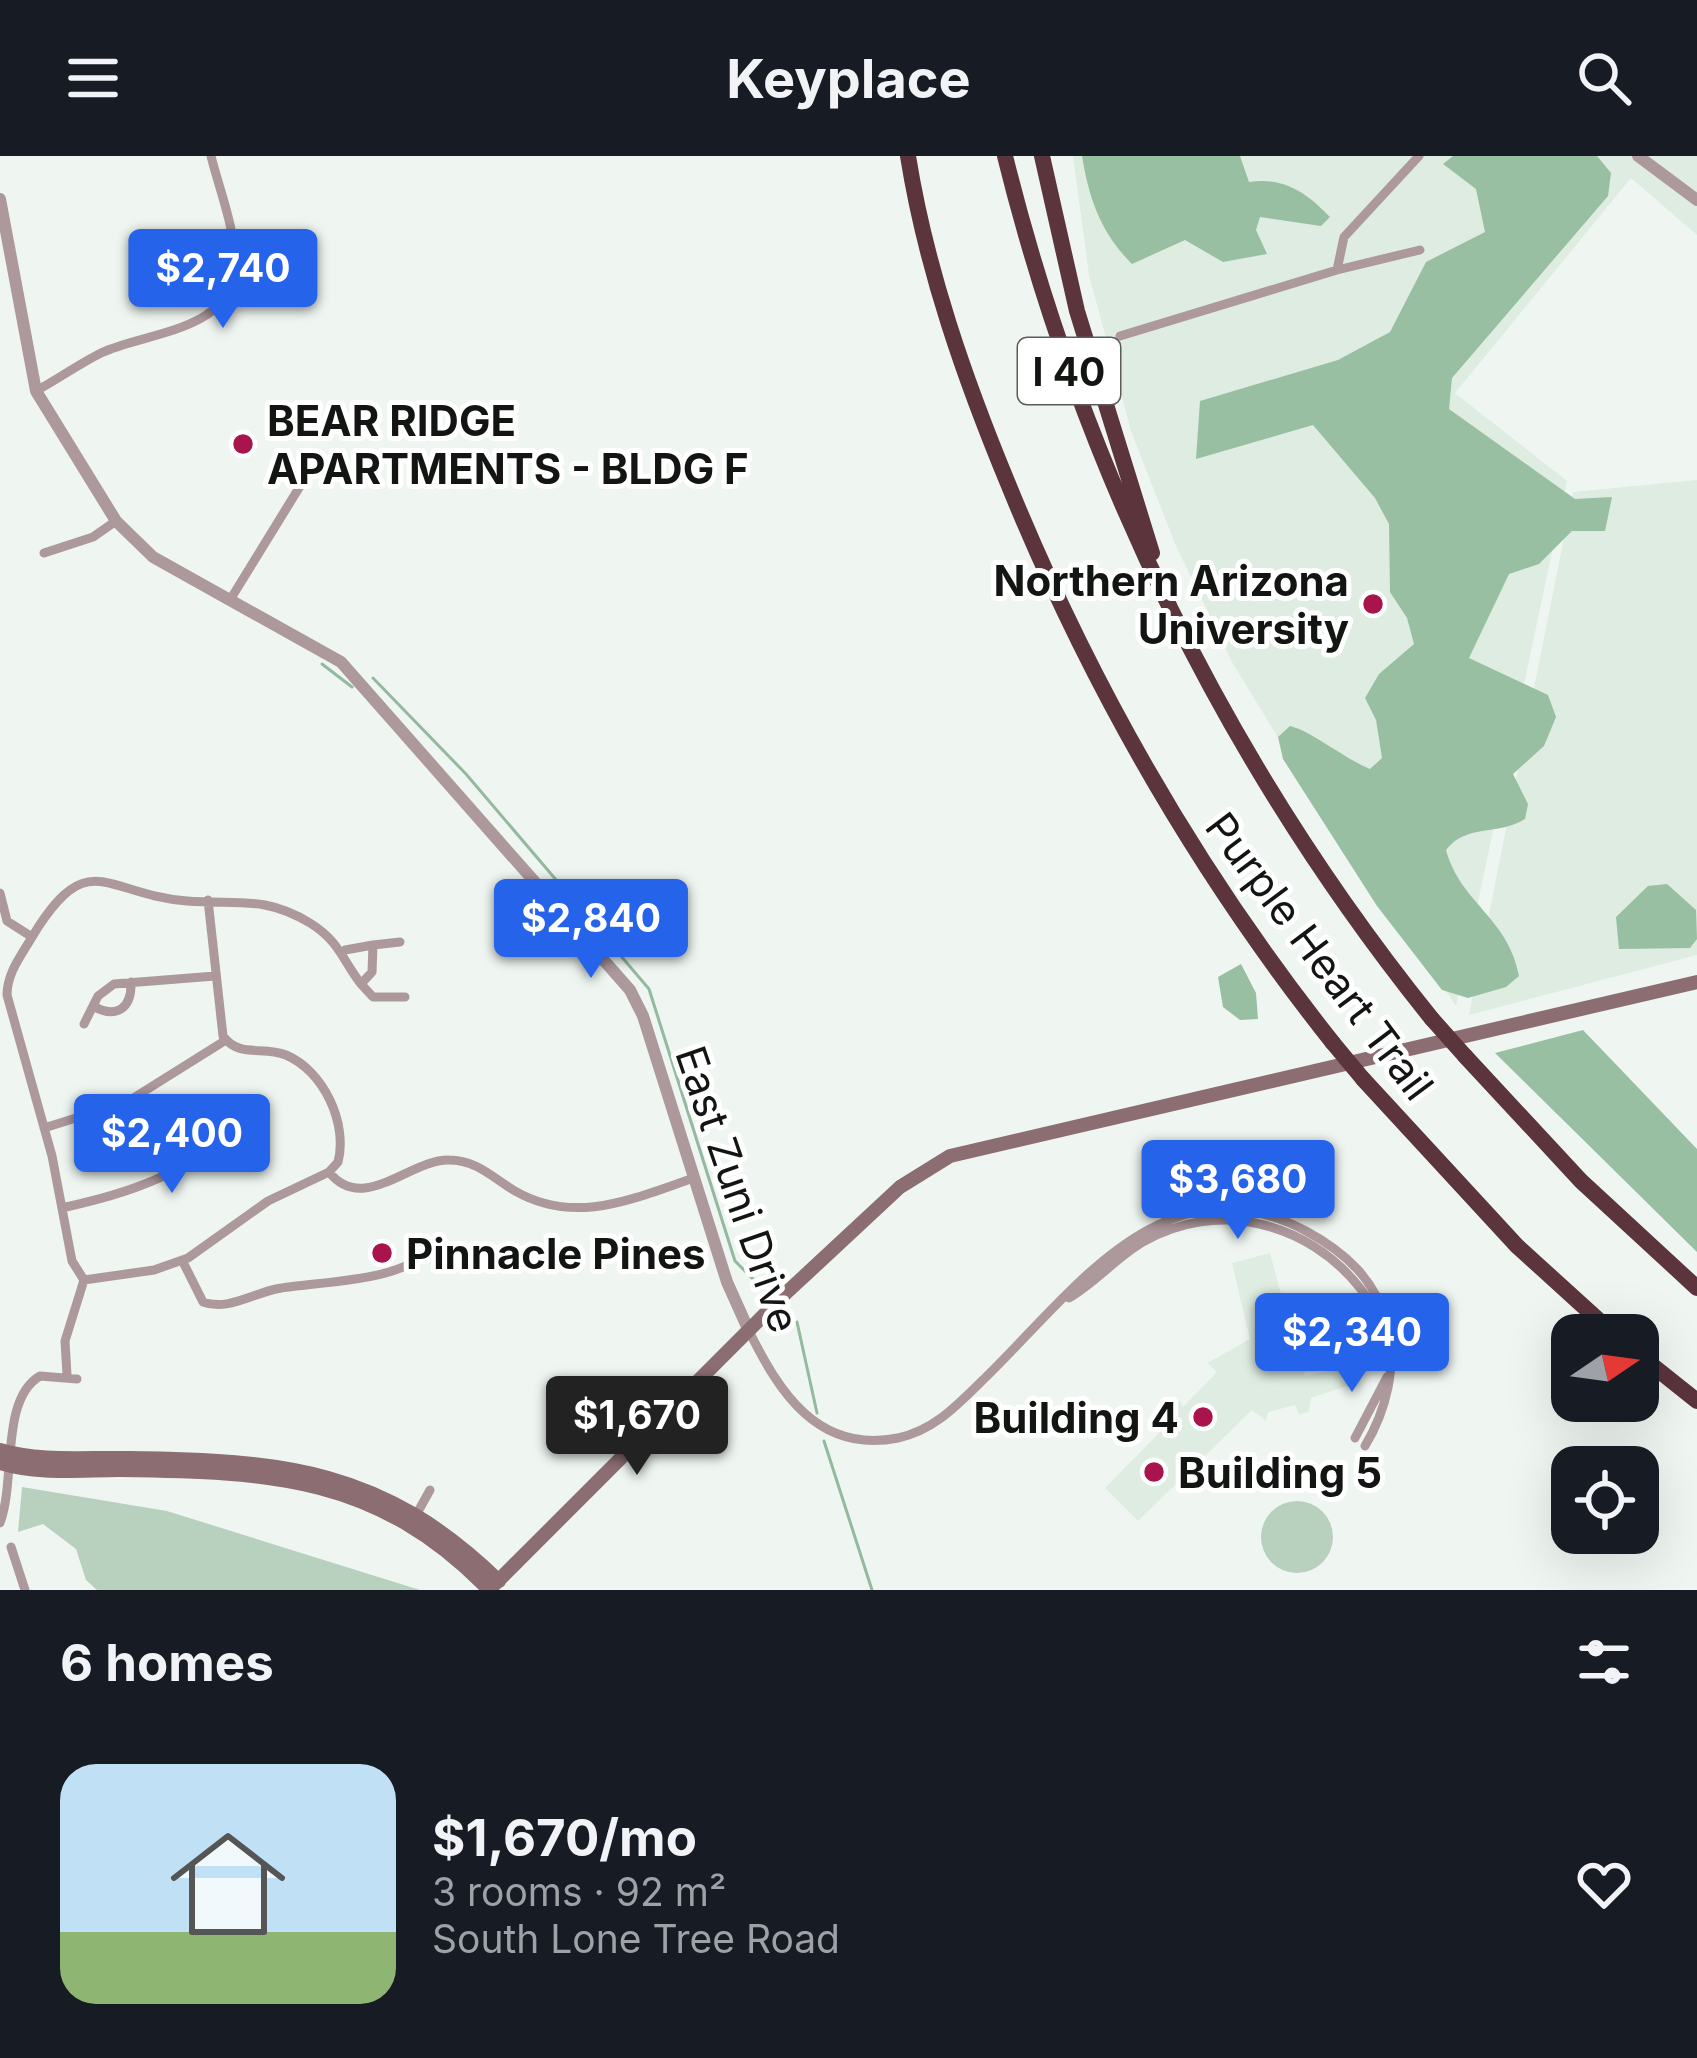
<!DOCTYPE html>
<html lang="en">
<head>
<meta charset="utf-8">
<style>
  body { margin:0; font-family:Inter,sans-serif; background:#20242c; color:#f1f3f6; height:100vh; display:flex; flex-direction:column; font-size:45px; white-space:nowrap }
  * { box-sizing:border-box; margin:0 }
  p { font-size:39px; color:#9ea1a6 }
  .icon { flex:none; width:66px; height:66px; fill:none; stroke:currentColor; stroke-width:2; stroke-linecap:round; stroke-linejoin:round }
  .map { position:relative; height:1434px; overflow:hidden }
  .drawer { display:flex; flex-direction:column; background:#171b24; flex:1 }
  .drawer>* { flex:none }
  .needle { width:78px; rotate:77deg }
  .controls { position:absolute; left:1551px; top:1158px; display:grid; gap:24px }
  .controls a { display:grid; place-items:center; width:108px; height:108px; border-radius:24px; background:#171b24; box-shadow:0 12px 48px #0002; font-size:60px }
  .price { position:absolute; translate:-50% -102px; padding:0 27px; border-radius:12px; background:#2563eb; color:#fff; font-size:39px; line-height:78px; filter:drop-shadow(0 3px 6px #0008) }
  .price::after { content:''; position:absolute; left:50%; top:72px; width:36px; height:27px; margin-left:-18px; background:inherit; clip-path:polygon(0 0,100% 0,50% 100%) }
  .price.current { background:#222; color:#fff }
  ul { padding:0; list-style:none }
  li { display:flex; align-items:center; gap:36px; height:300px; padding:0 60px }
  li+li { border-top:3px solid #363941 }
  li span { display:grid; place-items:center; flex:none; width:336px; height:240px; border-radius:36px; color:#555 }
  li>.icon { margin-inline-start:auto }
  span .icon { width:144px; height:144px; fill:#fffc; stroke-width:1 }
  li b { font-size:51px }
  h2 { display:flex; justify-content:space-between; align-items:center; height:144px; padding:0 60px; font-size:51px }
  header { display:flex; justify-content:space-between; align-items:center; height:156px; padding:0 60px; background:#171b24; font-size:54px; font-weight:700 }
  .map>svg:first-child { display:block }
</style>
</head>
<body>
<header><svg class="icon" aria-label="menu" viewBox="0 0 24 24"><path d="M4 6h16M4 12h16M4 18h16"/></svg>Keyplace<svg class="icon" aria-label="search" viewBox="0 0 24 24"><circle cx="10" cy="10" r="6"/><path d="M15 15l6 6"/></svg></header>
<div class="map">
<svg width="1697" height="1434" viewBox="0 0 1697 1434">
  <rect width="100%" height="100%" fill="#eff6f1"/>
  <path fill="#deece1" d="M1073,0h624v79l-66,-57 -176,215 112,88 -111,525 -146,-216 -78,-128 -56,-116 -45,-115 -42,-156z
    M1697,324v475l-228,60 104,-523z
    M1270,1097l23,85 -25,7 3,14 27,-5 7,22 47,-10 4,17 -45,15 -2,14 -10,2 -4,-9 -27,7 -2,9 -14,-11 -114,111 -33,-33 58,-59 -5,-22 22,-6 3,6 34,-35 -10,-9 43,-24 -18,-76z"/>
  <path fill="#b8d0be" d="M22,1331l145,24 253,79h-323l-11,-10 -10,-31 -33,-25 -25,8z
    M1261 1381a36 36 0 1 1 72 0a36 36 0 1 1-72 0Z"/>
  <path fill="#99bfa3" d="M1082,0h158l9,26c35,-5 57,10 81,35l-9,9 -61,-9 -4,13 11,24 -44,8 -38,-22 -53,24c-31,-31 -43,-65 -50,-108z
    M1453,0h144l14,17 -3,23 -156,182 -3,31 126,90 37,-2 -7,34h-33l-33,33 -30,10 -40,84 79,37 8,22 -12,29 -31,28 15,30 -3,15c-26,17 -58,4 -79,31 15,54 62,67 73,126l-13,11 -38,11 -26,-8 -65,-84 -94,-147 -5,-22 12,-11c23,6 52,31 80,43l12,-11 -6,-38 -11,-22 14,-24 35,-30 -7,-26 -17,-26 -1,-68 -14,-26 -62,-73 -117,34 4,-58 138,-41 52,-28 36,-70 59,-30 -9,-43 -33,-25z
    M1667,728l29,26 1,29 -7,9 -71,1 -3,-32 32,-31z
    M1241,808l15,29 2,26 -18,1 -17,-13 -5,-30z
    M1583,874l114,119v103l-202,-199z"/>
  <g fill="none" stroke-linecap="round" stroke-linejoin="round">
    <path stroke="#93b99e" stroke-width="3" d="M322,508l30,23
      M373,522l93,96 183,215 86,272 31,31
      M797,1166l20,91
      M824,1285l48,149"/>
    <path stroke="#ad989c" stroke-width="9" d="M1337,114l83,-20
      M1120,180l217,-66 7,-33 75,-81
      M36,235c22,-12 43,-27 65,-38 42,-20 123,-21 132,-77 7,-37 -13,-83 -22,-120
      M44,397l49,-16 23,-16
      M230,444l80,-130 11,-7
      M0,737l7,28 25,16
      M208,744l15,136c17,23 40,9 63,19 38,16 62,69 52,107l-9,10 -61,29 -80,57 -34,12 -70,10 -12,-19 -20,-105 -45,-161c0,-22 14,-39 25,-58 57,-94 73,-42 155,-36 49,4 77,-6 123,22 29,18 32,36 51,61l11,-12 1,-27 -28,5
      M373,789l27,-3
      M361,828l12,13h32
      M93,850c23,13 39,3 38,-24
      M84,868l14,-28 16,-12 101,-8
      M44,972l83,-26 99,-62
      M329,1016c34,43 81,-13 120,-12 28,0 44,18 66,31 61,35 119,7 179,-13
      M62,1052c60,-14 141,-34 172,-95
      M182,1104l21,42c24,9 49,-8 73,-13 41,-8 126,-6 153,-40
      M1069,1142c27,-16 47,-40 74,-56 74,-43 165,-20 217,46 15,18 16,39 28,58
      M749,1175c30,61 69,123 149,107 38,-8 62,-36 89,-62 89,-87 178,-220 319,-145 39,21 70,49 81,93 11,41 -1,87 -22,122
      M67,1219l-2,-34 19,-61
      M1355,1282l32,-61
      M415,1361l15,-27
      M0,1367c16,-42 0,-124 40,-147l37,3
      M11,1391l14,43"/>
    <path stroke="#ad989c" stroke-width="12" d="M1638,0l59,44
      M0,43l36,192 80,130 37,36 188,105 289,328 13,26 84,266 22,49"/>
    <path stroke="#8b6d72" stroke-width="14" d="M0,1294c41,12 86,7 128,8 155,2 255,10 371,123
      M0,1307c37,12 81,7 119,7 151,2 258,5 370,120
      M489,1434l296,-296 115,-107 50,-31 747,-174"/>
    <path stroke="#5b343c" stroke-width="16" d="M908,0c18,113 57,224 101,330 83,203 188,386 324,557
      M1005,0c78,315 224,611 427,863
      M1042,0l35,155 75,242
      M1465,900l116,125 116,107
      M1363,923l154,167 98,89
      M1638,1198l59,47"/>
    <path stroke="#5b343c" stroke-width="16" d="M1432,863l33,37
      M1333,887l30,36"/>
  </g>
  <g fill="#a8144b" stroke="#fff" stroke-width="4.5">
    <circle cx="243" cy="288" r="12"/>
    <circle cx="1373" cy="448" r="12"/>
    <circle cx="382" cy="1097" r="12"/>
    <circle cx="1203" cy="1261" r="12"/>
    <circle cx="1154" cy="1316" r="12"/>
  </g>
  <g text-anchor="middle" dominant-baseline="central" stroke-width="10" stroke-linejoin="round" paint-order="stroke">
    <rect fill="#fff" stroke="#5a5b5a" stroke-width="3" x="1018" y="182" width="102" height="66" rx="9"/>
    <g font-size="39" font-weight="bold" fill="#131513">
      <text x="1069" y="215">I 40</text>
    </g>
    <g font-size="42" font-weight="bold" fill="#131513" stroke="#fff" text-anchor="start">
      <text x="267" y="264">BEAR RIDGE<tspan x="267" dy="48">APARTMENTS - BLDG F</tspan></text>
      <text x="1349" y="424" text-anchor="end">Northern Arizona<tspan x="1349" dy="48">University</tspan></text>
      <text x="406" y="1097">Pinnacle Pines</text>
      <text x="1179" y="1261" text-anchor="end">Building 4</text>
      <text x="1178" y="1316">Building 5</text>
    </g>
    <g font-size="42" fill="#131513" stroke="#fff">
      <text transform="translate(1320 800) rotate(53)">Purple Heart Trail</text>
      <text transform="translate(738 1033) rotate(71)">East Zuni Drive</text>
    </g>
  </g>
</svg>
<div class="controls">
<a><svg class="needle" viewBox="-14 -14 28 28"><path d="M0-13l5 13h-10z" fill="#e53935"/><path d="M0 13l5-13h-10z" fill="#9ea1a6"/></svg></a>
<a><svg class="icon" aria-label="locate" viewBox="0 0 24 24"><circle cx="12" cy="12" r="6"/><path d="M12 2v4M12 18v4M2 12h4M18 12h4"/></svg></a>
</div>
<b class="price" style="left:223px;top:175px">$2,740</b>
<b class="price" style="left:591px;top:825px">$2,840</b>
<b class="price" style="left:172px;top:1040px">$2,400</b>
<b class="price" style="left:1238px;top:1086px">$3,680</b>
<b class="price" style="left:1352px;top:1239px">$2,340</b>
<b class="price current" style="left:637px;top:1322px">$1,670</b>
</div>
<section class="drawer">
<h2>6 homes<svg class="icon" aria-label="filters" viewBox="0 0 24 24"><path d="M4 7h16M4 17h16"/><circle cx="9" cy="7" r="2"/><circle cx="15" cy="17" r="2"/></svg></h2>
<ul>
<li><span style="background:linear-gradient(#bfe0f5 70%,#8fb573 0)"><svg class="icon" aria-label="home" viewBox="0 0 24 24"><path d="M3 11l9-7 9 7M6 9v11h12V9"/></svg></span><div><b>$1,670/mo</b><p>3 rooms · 92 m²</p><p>South Lone Tree Road</p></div><svg class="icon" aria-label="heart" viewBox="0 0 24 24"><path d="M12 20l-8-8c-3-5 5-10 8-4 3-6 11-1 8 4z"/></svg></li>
</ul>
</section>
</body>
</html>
